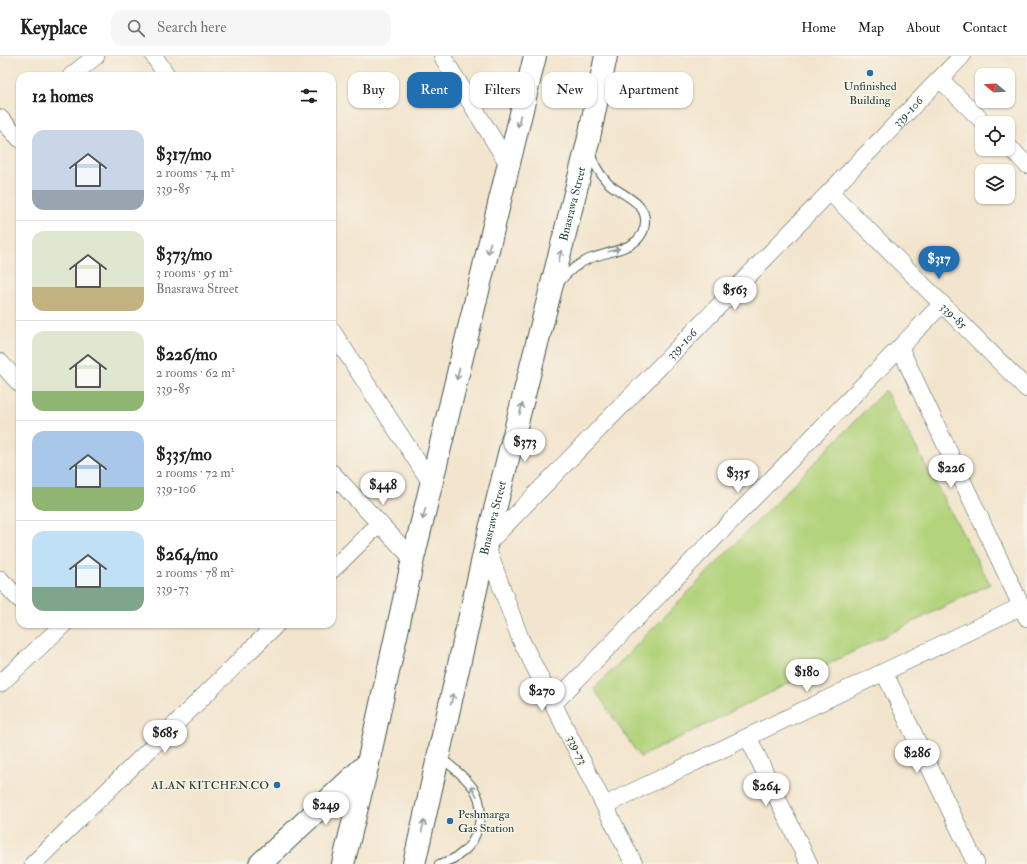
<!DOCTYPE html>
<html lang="en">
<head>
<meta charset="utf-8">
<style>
  body { margin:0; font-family:"IM FELL Double Pica",serif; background:#f6f6f6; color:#202124; height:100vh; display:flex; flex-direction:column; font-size:15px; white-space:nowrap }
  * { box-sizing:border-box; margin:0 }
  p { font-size:13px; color:#757577 }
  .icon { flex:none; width:22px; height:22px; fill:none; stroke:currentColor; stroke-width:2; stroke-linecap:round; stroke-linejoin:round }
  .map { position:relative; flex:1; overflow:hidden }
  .side { position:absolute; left:16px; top:16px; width:320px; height:556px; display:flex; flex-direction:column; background:#fff; border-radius:12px; box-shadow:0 1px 3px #0004 }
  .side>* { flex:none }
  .guide { position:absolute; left:348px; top:16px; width:380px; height:36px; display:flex; gap:8px }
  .needle { width:26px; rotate:288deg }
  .tools { position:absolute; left:975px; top:12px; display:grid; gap:8px }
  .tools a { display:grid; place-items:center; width:40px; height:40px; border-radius:8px; background:#fff; box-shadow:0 1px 3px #0004; font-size:20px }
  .price { position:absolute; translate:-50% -34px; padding:0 9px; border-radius:14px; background:#fff; color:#222; font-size:13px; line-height:26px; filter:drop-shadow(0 1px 2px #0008) }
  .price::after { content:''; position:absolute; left:50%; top:24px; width:12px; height:9px; margin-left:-6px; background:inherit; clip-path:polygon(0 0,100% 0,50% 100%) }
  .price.active { background:#1f6fb2; color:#fff }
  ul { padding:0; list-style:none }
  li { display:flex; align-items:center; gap:12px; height:100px; padding:0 16px }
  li+li { border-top:1px solid #e0e0e0 }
  li span { display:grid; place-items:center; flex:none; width:112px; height:80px; border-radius:12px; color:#555 }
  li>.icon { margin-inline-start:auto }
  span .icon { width:48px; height:48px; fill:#fffc; stroke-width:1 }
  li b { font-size:17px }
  h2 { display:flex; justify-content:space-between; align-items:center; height:48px; padding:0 16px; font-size:17px }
  .chip { padding:0 14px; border-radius:12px; background:#fff; box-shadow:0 1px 3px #0004; font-size:14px; line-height:36px }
  .chip.active { background:#1f6fb2; color:#fff }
  header { display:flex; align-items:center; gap:24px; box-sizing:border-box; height:56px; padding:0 20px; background:#fff; border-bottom:1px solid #e0e0e0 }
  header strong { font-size:19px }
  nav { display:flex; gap:22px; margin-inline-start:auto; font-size:14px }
  .search { width:280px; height:36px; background:#f6f6f6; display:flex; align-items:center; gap:10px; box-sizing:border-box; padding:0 14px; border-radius:12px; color:#757577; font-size:15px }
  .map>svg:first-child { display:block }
</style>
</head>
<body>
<header>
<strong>Keyplace</strong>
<div class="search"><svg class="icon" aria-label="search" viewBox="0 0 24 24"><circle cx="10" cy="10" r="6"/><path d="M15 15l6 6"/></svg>Search here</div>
<nav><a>Home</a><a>Map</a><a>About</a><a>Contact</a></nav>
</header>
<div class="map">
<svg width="1027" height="808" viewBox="0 0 1027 808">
  <rect width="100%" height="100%" fill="#f7f3e8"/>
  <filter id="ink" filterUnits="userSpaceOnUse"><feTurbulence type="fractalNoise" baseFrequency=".025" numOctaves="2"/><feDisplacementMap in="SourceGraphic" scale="8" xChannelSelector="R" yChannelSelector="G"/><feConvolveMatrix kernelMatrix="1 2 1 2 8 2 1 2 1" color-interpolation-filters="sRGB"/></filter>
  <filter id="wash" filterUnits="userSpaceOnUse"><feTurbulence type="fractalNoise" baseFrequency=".012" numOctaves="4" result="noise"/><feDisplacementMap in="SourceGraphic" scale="16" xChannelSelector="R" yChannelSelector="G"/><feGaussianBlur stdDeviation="0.9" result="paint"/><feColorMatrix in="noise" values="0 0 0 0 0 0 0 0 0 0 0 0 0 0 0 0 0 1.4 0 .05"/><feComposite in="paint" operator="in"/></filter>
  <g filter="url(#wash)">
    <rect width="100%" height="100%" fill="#f3e5cd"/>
    <path fill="#b3d37b" stroke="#698858" d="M885,334l105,194 -350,173 -46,-68z"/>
  </g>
  <g filter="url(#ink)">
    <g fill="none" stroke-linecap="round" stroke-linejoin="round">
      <g stroke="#3f564b" stroke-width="10">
        <path id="lane" d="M559,227c8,-10 18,-19 30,-24 21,-9 55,-9 56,-37 2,-20 -26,-28 -38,-40 -8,-9 -13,-18 -17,-29
          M439,808c7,-2 15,-5 20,-9 20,-13 28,-46 15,-66 -9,-13 -22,-22 -34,-32"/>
      </g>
      <g stroke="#3f564b" stroke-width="18">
        <g id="street">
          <path d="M154,0l13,20"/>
          <path d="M442,0l67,109"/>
          <path d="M71,20l25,-20"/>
          <path d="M940,23l44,44"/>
          <path d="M0,62l20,21"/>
          <path d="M1008,90l19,19"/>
          <path id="s1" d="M830,136l197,197"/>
          <path d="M332,275l100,153"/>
          <path d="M900,292l127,270"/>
          <path d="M0,306l20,22"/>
          <path d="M332,417l81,86"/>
          <path d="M332,514l47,-46"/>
          <path d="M0,523l20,21"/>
          <path d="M884,616l92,192"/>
          <path d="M0,628l64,-60"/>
          <path d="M554,647l388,-399"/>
          <path d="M748,681l61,127"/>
          <path d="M605,749l417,-199"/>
          <path d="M33,808l244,-240"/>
          <path id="s2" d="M634,808l-114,-226 -34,-93 476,-489"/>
        </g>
      </g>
      <g stroke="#3f564b" stroke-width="24">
        <g id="secondary">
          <path d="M260,808l108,-101"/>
          <path d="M343,808l25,-101 45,-204 122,-503"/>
          <path id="s3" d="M414,808l72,-319 102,-403 18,-86"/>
        </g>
      </g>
      <use href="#lane" stroke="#fff" stroke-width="8"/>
      <use href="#street" stroke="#fff" stroke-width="17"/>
      <use href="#secondary" stroke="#fff" stroke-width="22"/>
    </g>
    <defs><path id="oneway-shaft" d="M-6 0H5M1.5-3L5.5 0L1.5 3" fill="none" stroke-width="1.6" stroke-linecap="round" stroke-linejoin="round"/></defs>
    <g stroke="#8f9e9a">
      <use href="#oneway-shaft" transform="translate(519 65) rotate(103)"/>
      <use href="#oneway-shaft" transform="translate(489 192) rotate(104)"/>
      <use href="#oneway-shaft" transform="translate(614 194) rotate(-16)"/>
      <use href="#oneway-shaft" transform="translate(560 200) rotate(-76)"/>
      <use href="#oneway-shaft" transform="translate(458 318) rotate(104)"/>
      <use href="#oneway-shaft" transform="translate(521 353) rotate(-76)"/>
      <use href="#oneway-shaft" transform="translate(424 458) rotate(104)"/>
      <use href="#oneway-shaft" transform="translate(452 643) rotate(-77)"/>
      <use href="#oneway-shaft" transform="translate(474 735) rotate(-119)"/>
      <use href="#oneway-shaft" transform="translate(423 770) rotate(-77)"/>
    </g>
  </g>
  <g fill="#1f6fb2" stroke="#f7f3e8" stroke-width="1.5">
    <circle cx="870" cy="17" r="4"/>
    <circle cx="277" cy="729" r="4"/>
    <circle cx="450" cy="765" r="4"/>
  </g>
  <g text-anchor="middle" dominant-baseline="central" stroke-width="3" stroke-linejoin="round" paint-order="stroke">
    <g font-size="12" fill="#1f3d34" stroke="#f7f3e8">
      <text x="870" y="30">Unfinished<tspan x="870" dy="14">Building</tspan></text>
      <text x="269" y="729" text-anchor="end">ALAN KITCHEN.CO</text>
      <text x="458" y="758" text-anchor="start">Peshmarga<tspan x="458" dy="14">Gas Station</tspan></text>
    </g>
    <g font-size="12" fill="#1f3d34" stroke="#f7f3e8">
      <text stroke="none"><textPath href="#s2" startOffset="957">339-106</textPath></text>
      <text stroke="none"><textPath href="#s3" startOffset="679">Bnasrawa Street</textPath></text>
      <text stroke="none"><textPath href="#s1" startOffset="175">339-85</textPath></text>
      <text stroke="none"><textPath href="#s2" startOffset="633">339-106</textPath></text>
      <text stroke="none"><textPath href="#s3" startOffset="355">Bnasrawa Street</textPath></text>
      <text transform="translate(577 694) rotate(64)">339-73</text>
    </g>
  </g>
</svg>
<div class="tools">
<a><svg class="needle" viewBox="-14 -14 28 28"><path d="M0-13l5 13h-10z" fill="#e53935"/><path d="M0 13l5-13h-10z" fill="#757577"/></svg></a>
<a><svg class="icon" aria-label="locate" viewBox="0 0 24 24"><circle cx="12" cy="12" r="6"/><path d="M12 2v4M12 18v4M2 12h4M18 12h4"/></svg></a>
<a><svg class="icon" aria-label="layers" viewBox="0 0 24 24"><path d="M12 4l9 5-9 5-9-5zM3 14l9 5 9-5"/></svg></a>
</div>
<b class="price active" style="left:939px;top:224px">$317</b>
<b class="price" style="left:735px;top:255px">$563</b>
<b class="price" style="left:525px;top:407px">$373</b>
<b class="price" style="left:951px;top:433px">$226</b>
<b class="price" style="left:738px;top:438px">$335</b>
<b class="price" style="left:383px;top:450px">$448</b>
<b class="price" style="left:807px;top:637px">$180</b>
<b class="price" style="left:542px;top:656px">$270</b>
<b class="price" style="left:165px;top:698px">$685</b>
<b class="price" style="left:917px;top:718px">$286</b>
<b class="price" style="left:766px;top:751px">$264</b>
<b class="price" style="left:326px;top:770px">$249</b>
<div class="guide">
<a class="chip">Buy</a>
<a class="chip active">Rent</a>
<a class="chip">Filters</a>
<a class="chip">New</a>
<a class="chip">Apartment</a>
</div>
<section class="side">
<h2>12 homes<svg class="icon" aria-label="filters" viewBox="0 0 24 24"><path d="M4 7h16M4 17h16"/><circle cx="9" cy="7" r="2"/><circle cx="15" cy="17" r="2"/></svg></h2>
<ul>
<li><span style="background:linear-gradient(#c9d6e8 75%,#9aa5b1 0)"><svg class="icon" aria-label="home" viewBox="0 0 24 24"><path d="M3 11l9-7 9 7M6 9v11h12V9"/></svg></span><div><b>$317/mo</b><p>2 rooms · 74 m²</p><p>339-85</p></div></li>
<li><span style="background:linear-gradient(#dfe7d0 70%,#c2b280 0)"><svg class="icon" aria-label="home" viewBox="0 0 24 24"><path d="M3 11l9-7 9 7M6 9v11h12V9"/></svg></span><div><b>$373/mo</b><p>3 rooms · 95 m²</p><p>Bnasrawa Street</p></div></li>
<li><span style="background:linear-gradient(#dfe7d0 75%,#8fb573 0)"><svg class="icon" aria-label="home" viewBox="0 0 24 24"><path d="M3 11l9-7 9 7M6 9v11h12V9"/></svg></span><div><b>$226/mo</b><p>2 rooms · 62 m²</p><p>339-85</p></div></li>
<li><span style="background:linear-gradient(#a9c7e8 70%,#8fb573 0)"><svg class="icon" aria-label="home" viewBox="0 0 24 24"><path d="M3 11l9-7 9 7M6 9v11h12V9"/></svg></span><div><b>$335/mo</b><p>2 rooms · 72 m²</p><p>339-106</p></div></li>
<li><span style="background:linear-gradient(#bfe0f5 70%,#7fa58c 0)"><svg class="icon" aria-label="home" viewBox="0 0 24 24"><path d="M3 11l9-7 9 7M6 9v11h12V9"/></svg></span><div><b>$264/mo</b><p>2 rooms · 78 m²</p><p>339-73</p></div></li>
</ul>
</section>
</div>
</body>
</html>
